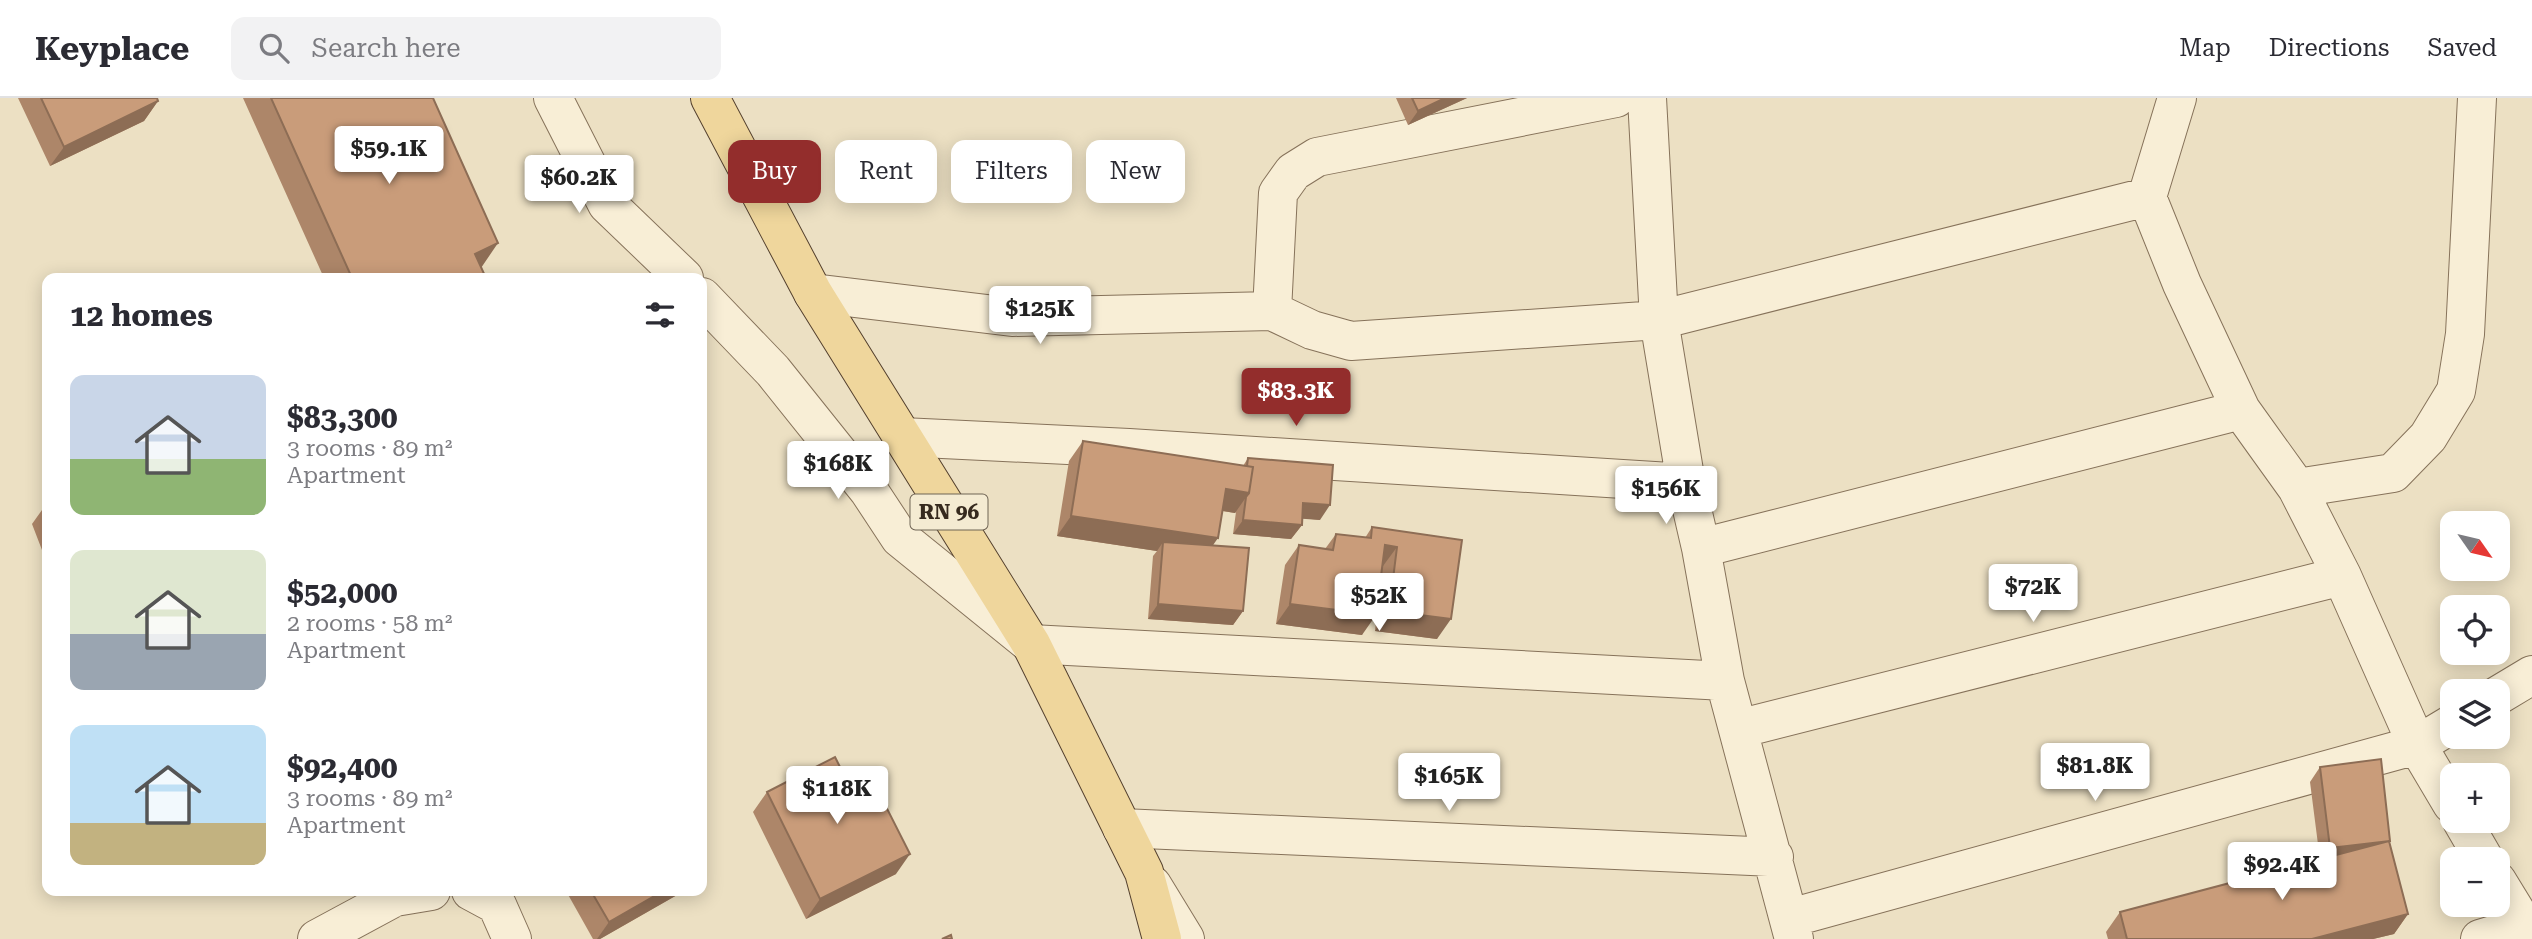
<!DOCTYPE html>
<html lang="en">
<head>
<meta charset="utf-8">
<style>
  body { margin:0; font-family:"Roboto Serif",serif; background:#f2f2f3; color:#2b2b33; height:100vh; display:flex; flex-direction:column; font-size:26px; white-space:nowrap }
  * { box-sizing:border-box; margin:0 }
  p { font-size:23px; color:#7c7c81 }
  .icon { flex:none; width:38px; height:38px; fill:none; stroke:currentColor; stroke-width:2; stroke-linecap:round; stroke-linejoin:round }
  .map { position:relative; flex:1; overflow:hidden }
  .side { position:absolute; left:42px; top:175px; width:665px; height:623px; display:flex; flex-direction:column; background:#fff; border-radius:14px; box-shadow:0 4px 18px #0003 }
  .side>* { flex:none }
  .top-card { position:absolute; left:728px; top:42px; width:665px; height:63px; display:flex; gap:14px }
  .needle { width:46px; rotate:124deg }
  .tools { position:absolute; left:2440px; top:413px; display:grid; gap:14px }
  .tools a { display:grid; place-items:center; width:70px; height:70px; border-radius:14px; background:#fff; box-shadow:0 4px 18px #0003; font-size:35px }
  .price { position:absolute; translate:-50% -60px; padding:0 16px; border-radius:7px; background:#fff; color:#222; font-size:23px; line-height:46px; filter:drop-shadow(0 2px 4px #0008) }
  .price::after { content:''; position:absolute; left:50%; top:42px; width:21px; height:16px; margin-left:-10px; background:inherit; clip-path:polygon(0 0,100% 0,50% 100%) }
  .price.on { background:#932d2c; color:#fff }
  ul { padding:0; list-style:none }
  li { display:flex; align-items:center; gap:21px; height:175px; padding:0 28px }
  li span { display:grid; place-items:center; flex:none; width:196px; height:140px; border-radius:14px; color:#555 }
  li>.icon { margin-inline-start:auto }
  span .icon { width:84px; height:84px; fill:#fffc; stroke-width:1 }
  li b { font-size:30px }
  h2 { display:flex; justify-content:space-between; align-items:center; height:84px; padding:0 28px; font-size:30px }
  .chip { padding:0 24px; border-radius:14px; background:#fff; box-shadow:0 4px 18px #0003; font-size:24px; line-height:63px }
  .chip.on { background:#932d2c; color:#fff }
  header { display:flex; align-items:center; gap:42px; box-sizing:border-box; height:98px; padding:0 35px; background:#fff; border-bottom:2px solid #e1e1e2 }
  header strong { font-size:33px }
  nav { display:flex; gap:38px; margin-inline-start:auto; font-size:24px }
  .search { width:490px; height:63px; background:#f2f2f3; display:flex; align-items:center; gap:18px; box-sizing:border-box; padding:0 24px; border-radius:14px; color:#7c7c81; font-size:26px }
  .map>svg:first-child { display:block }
</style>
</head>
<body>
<header>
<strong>Keyplace</strong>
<div class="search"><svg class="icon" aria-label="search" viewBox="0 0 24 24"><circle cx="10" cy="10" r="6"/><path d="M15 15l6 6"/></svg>Search here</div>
<nav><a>Map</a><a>Directions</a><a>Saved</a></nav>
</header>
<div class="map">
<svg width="2532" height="841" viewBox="0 0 2532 841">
  <rect width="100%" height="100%" fill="#ece0c3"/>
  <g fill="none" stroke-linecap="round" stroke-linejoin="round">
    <g stroke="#86725a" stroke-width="40">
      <path id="minor" d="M553,0l54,106 77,74
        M1647,0l12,222 27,163 15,65 24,133 69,258
        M2177,0l-30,99 35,87 59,126 56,78 45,88 75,169 35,59
        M813,195l199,24 260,-6 40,19 39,11 308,-21 488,-123
        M702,199l71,74 96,120 31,47 131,106 694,37
        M1272,213l6,-118 15,-21 24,-15 299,-59
        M902,339l227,11 557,35
        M2297,390l96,-15 35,-36 28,-46 9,-57 12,-236
        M1701,450l540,-138
        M2497,598l35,-21
        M1738,631l604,-153
        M2462,723l22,38
        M1122,730l652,29
        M2497,783l35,57
        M1152,787l33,54
        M471,793l26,14 15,34
        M1790,820l627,-173 35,-21
        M317,841l78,-42 36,-6
        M2480,841l43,-13 9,-5"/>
    </g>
    <g stroke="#54402e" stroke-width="40">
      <path id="major" d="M710,0l103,195 218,351 113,228 18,67"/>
    </g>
    <use href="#minor" stroke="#f8eed6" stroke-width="38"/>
    <use href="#major" stroke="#efd69c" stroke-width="38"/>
  </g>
  <path fill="#ad8669" d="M18,0h139l1,3 -14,20 -94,45z
    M243,0h190l48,169 5,11h-162z
    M1396,0h71l-59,27z
    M1083,343l160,25 5,-8 72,62 -18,-2v7l-11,14 -58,-5 3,-22 -1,1 -13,-2 -9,34 30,66 -10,14 -85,-6 5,-63 4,-5 -100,-15 12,-75z
    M47,405v60l-15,-39z
    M1372,429l90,13 -25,99 -62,-8 7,-65 -20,69 -86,-11 9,-59 14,-20 26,4 11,-15 29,4z
    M2320,669l70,74 -1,1 19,72 -14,20 -21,5h-265l-2,-7 14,-20 200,-52 -10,-78z
    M848,685l48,91 -90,45 -53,-107 14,-20z
    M566,793h118l-84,48h-7z"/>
  <path fill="#8d6d55" d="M1445,0h22l-59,27 10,-14z
    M158,3l-14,20 -94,45 14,-19z
    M498,145l-17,25 -6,-14z
    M1226,391l23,4 -14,20 -23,-4z
    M1303,405l27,2 -10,15 -28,-2z
    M1071,418l147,22 -14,20 -41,-16 -6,9 -100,-15z
    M1243,422l59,5 -11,14 -58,-5z
    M1385,447l12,2 -14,19 -12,-1z
    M1158,506l85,7 -10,14 -85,-6z
    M1290,506l86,11 -14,20 -86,-11z
    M1389,513l62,8 -14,20 -62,-8z
    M2390,743l-10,14 -60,8 10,-15z
    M910,756l-14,20 -90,45 14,-20z
    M663,793h21l-84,48h-3l12,-17z
    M2408,816l-14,20 -21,5h-61z"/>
  <path fill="#c99c7a" stroke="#8d6d55" stroke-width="2" d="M41,0h116l1,3 -94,46z
    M271,0h162l65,145 -23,11 11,24h-134z
    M1412,0h33l-27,13z
    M1083,343l170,26 -4,26 -23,-4 -8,49 -147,-22z
    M1248,360l85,7 -3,40 -27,-2 -1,22 -59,-5 3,-23 3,-4 4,-26 -6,-1z
    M1372,429l90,13 -11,79 -62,-8 8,-64 -12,-2 -9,70 -86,-11 9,-59 34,5 3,-16 35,4z
    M1163,444l86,6 -6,63 -85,-7z
    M835,659l13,26 21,-10 41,81 -90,45 -53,-107z
    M2381,661l9,82 -60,7 -10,-81z
    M2389,743l19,73 -96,25h-185l-7,-27z
    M591,793h72l-54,31z
    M951,837l1,4h-10z"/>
  <g text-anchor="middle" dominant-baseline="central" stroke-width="5" stroke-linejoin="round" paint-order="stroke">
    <rect fill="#f4ebd2" stroke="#6f6454" stroke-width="2" x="910.5" y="396.5" width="77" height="35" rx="5"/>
    <g font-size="21" font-weight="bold" fill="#362a1e">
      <text x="949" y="414">RN 96</text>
    </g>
  </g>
</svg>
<div class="tools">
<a><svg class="needle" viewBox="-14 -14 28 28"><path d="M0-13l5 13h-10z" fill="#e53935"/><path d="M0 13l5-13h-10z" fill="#7c7c81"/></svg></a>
<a><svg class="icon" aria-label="locate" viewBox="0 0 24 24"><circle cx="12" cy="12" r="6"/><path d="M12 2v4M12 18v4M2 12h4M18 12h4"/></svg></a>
<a><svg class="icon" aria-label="layers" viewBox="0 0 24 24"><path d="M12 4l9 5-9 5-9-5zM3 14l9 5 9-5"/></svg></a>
<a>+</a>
<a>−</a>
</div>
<b class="price" style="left:389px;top:88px">$59.1K</b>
<b class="price" style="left:579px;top:117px">$60.2K</b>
<b class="price" style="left:1040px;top:248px">$125K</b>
<b class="price on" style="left:1296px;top:330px">$83.3K</b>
<b class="price" style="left:838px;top:403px">$168K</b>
<b class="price" style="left:1666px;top:428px">$156K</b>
<b class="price" style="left:2033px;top:526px">$72K</b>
<b class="price" style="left:1379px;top:535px">$52K</b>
<b class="price" style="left:2095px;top:705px">$81.8K</b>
<b class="price" style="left:1449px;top:715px">$165K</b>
<b class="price" style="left:837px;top:728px">$118K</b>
<b class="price" style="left:2282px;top:804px">$92.4K</b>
<div class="top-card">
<a class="chip on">Buy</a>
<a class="chip">Rent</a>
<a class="chip">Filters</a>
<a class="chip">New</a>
</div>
<section class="side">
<h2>12 homes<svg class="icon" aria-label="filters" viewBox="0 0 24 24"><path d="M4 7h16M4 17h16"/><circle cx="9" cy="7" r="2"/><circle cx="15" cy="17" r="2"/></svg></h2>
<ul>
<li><span style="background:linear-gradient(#c9d6e8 60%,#8fb573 0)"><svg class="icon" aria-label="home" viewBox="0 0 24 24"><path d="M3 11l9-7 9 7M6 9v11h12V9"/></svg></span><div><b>$83,300</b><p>3 rooms · 89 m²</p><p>Apartment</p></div></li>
<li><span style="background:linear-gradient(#dfe7d0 60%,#9aa5b1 0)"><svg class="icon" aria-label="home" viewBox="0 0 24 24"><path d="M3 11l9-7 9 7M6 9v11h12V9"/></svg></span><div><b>$52,000</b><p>2 rooms · 58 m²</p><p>Apartment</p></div></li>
<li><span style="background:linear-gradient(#bfe0f5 70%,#c2b280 0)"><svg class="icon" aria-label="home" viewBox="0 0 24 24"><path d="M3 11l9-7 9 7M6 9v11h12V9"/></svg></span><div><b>$92,400</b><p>3 rooms · 89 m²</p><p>Apartment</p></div></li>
</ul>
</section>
</div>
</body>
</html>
